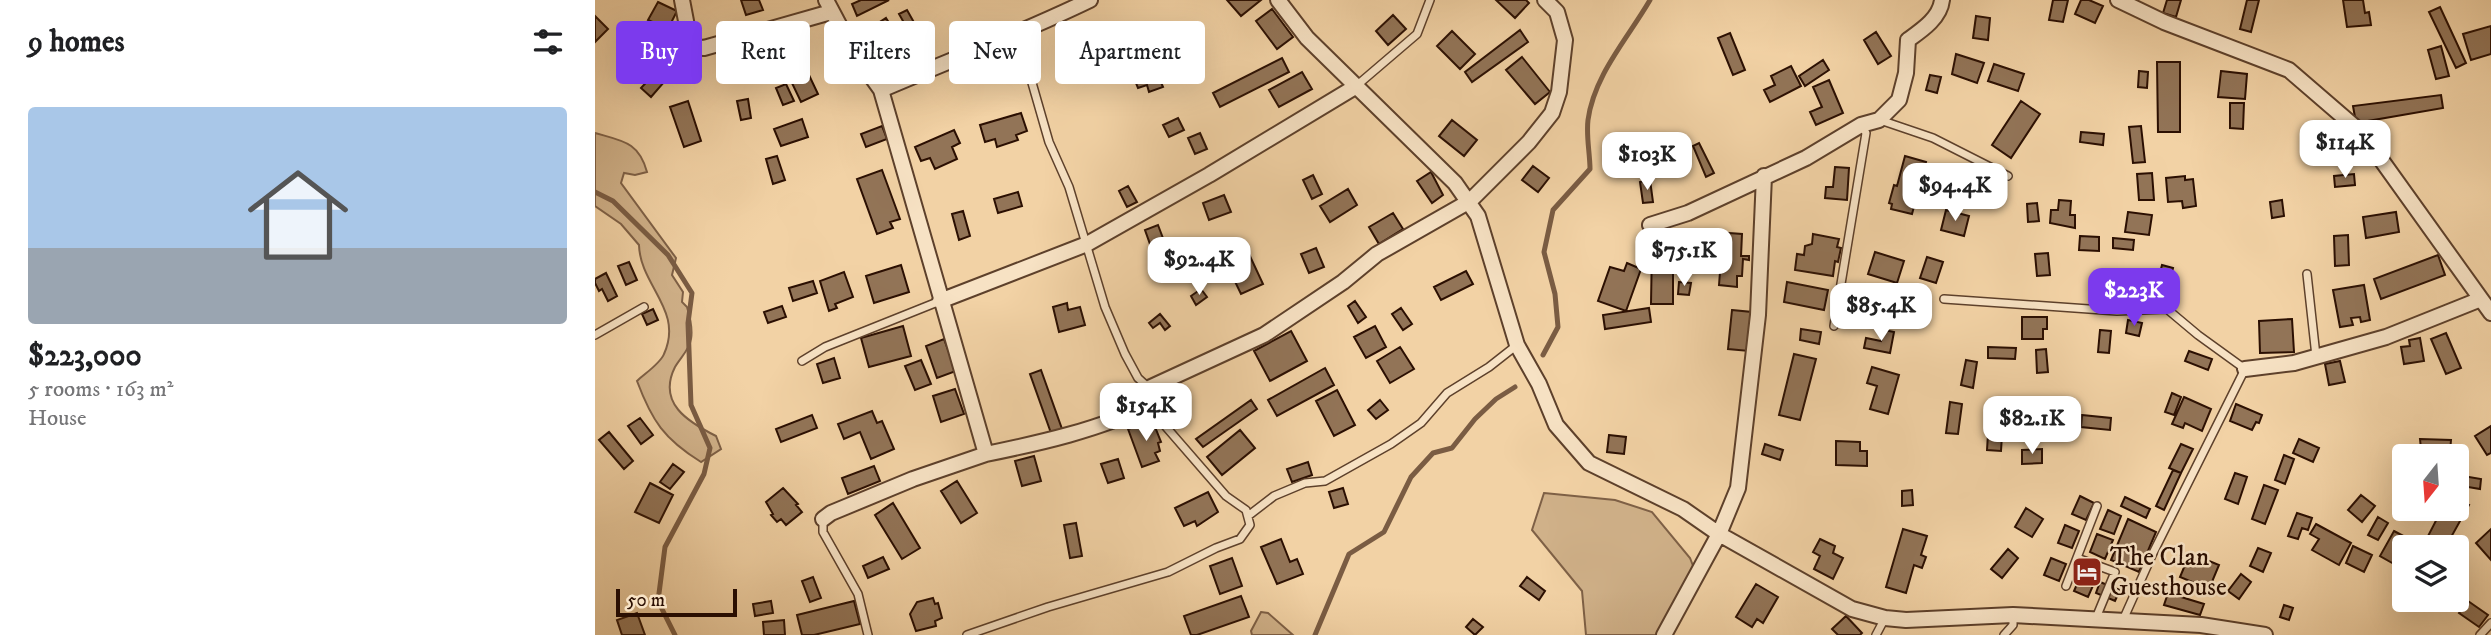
<!DOCTYPE html>
<html lang="en">
<head>
<meta charset="utf-8">
<style>
  body { margin:0; font-family:"IM FELL DW Pica",serif; background:#f6f6f6; color:#202124; height:100vh; display:flex; flex-direction:column; font-size:26px; white-space:nowrap }
  * { box-sizing:border-box; margin:0 }
  p { font-size:23px; color:#757577 }
  .icon { flex:none; width:38px; height:38px; fill:none; stroke:currentColor; stroke-width:2; stroke-linecap:round; stroke-linejoin:round }
  .map { position:relative; flex:1; overflow:hidden }
  .panel { display:flex; flex-direction:column; background:#fff; width:595px }
  .panel>* { flex:none }
  .top-card { position:absolute; left:21px; top:21px; width:665px; height:63px; display:flex; gap:14px }
  .needle { width:46px; rotate:197deg }
  .controls { position:absolute; left:1797px; top:444px; display:grid; gap:14px }
  .controls a { display:grid; place-items:center; width:77px; height:77px; border-radius:7px; background:#fff; box-shadow:0 7px 28px #0002; font-size:35px }
  .scale { position:absolute; left:21px; bottom:18px; width:121px; box-sizing:border-box; padding-left:7px; border:4px solid #2b0f02; border-top:0; font-size:19px; line-height:24px; white-space:nowrap; color:#2b0f02; -webkit-text-stroke:5px #f7e2c4; paint-order:stroke }
  .price { position:absolute; translate:-50% -60px; padding:0 16px; border-radius:14px; background:#fff; color:#222; font-size:23px; line-height:46px; filter:drop-shadow(0 2px 4px #0008) }
  .price::after { content:''; position:absolute; left:50%; top:42px; width:21px; height:16px; margin-left:-10px; background:inherit; clip-path:polygon(0 0,100% 0,50% 100%) }
  .price.current { background:#7c3aed; color:#fff }
  ul { padding:0; list-style:none }
  li { display:grid; align-content:center; gap:14px; height:371px; padding:0 28px }
  li span { display:grid; place-items:center; height:217px; border-radius:7px; color:#555 }
  li>.icon { margin-inline-start:auto }
  span .icon { width:126px; height:126px; fill:#fffc; stroke-width:1 }
  li b { font-size:30px }
  h2 { display:flex; justify-content:space-between; align-items:center; height:84px; padding:0 28px; font-size:30px }
  .chip { padding:0 24px; border-radius:7px; background:#fff; box-shadow:0 7px 28px #0002; font-size:24px; line-height:63px }
  .chip.current { background:#7c3aed; color:#fff }
  main { display:flex; flex:1; min-height:0 }
  .map>svg:first-child { display:block }
</style>
</head>
<body>
<main>
<section class="panel">
<h2>9 homes<svg class="icon" aria-label="filters" viewBox="0 0 24 24"><path d="M4 7h16M4 17h16"/><circle cx="9" cy="7" r="2"/><circle cx="15" cy="17" r="2"/></svg></h2>
<ul>
<li><span style="background:linear-gradient(#a9c7e8 65%,#9aa5b1 0)"><svg class="icon" aria-label="home" viewBox="0 0 24 24"><path d="M3 11l9-7 9 7M6 9v11h12V9"/></svg></span><div><b>$223,000</b><p>5 rooms · 163 m²</p><p>House</p></div></li>
</ul>
</section>
<div class="map">
<svg width="1896" height="635" viewBox="0 0 1896 635">
  <rect width="100%" height="100%" fill="#f2d2a5"/>
  <filter id="stains"><feTurbulence type="fractalNoise" baseFrequency=".00286" numOctaves="4"/><feColorMatrix values="0 0 0 0 .2 0 0 0 0 .09 0 0 0 0 .02 0 0 0 .5 -.17"/></filter>
  <radialGradient id="worn" r=".72"><stop offset=".6" stop-color="#630" stop-opacity="0"/><stop offset="1" stop-color="#630" stop-opacity=".3"/></radialGradient>
  <path fill="#d0b189" stroke="#7e6046" stroke-width="2" d="M0,133c28,8 44,9 52,39l-12,3 -11,-2 -3,10 55,75 -4,17 11,17 -1,10 5,5c3,10 6,21 4,32 -1,10 -11,19 -16,28 -18,36 13,55 41,69l5,13 -20,13c-37,-23 -49,-41 -64,-81 7,-7 23,-17 27,-27 20,-44 -24,-68 -25,-109l-18,-21 -26,-18z
    M949,493l71,7 37,12 38,46 5,13 -36,64h-73l-4,-44 -50,-61z
    M666,612l7,1 25,22h-41l-1,-4z"/>
  <g fill="none" stroke-linecap="round" stroke-linejoin="round">
    <path stroke="#7a5c43" stroke-width="5" d="M0,192l18,9 55,54 24,38 -4,30 3,82 19,43 -6,26 -39,73 -7,54 17,34
      M948,355l15,-28 -3,-33 -11,-42 9,-42 37,-41c0,-15 -4,-33 -2,-49 6,-45 40,-82 62,-120
      M720,635l34,-81 35,-22 27,-55 22,-24 19,-5 23,-29 21,-20 19,-12"/>
  </g>
  <path fill="#927457" stroke="#2b0f02" stroke-width="2" d="M146,0h18l4,10 -17,5z
    M266,0h28l-32,16 -5,-12z
    M632,0h34l-20,16z
    M901,0h30l3,3 -14,15z
    M1458,0h15l-5,22 -14,-2z
    M1486,0h8l14,6 -8,17 -20,-9z
    M1572,0h14l-5,17 -13,-4z
    M1652,0h12l-8,32 -11,-3z
    M1748,0h20l2,13 4,-1 2,13 -24,2z
    M63,2l19,9 -9,18 -20,-9z
    M1845,7l26,56 -10,5 -27,-56z
    M677,9l21,28 -16,12 -21,-28z
    M312,10l13,23 -8,4 -13,-23z
    M798,15l13,14 -18,16 -12,-14z
    M0,16l13,13 -13,13z
    M1381,16l14,2 -2,22 -15,-2z
    M291,18l5,8 3,-2 20,31 -15,10 -7,-11 -2,1 -5,-8 -3,2 -7,-10 3,-2 -6,-10z
    M44,24l42,25 -9,15 -42,-25z
    M1896,26v28l-20,6 -8,-26z
    M925,30l8,12 -56,40 -7,-10z
    M857,31l23,23 -15,15 -23,-23z
    M1281,32l15,24 -13,8 -14,-24z
    M1135,33l15,37 -12,5 -15,-37z
    M1846,46l8,30 -13,3 -8,-29z
    M176,52l5,15 -7,3 -5,-16z
    M1361,54l28,9 -7,20 -25,-9z
    M927,57l28,35 -15,12 -29,-34z
    M687,58l7,14 -69,35 -7,-14z
    M1228,60l6,10 -24,16 -6,-10z
    M1562,62h23v70h-22z
    M1399,64l30,10 -6,17 -30,-10z
    M1196,66l10,20 -31,16 -6,-12 11,-5 -4,-9z
    M568,68l3,10 -6,2 3,7 -14,5 -2,-7 -9,3 -4,-10z
    M1544,71l9,1 -1,16 -9,-1z
    M1626,71l26,3 -2,25 -27,-2z
    M707,72l10,17 -33,18 -10,-17z
    M60,73l10,8 -14,16 -10,-9z
    M213,73l10,21 -17,8 -10,-21z
    M1335,75l11,2 -4,16 -11,-3z
    M1234,80l14,33 -27,12 -6,-13 12,-5 -9,-20z
    M191,84l8,17 -11,4 -7,-17z
    M1846,95l2,13 -87,15 -3,-17z
    M153,99l3,19 -10,2 -4,-19z
    M93,101l13,40 -17,6 -14,-40z
    M1426,101l19,13 -29,44 -19,-13z
    M1635,103h14l-1,26 -13,-1z
    M426,113l6,18 -11,4 2,5 -21,7 -2,-8 -10,3 -5,-17z
    M583,118l6,12 -15,7 -6,-12z
    M207,119l6,18 -27,9 -7,-17z
    M857,120l25,20 -13,16 -25,-20z
    M287,126l5,13 -21,8 -5,-13z
    M1546,126l4,36 -12,1 -4,-36z
    M359,130l6,13 -8,4 5,12 -22,10 -5,-11 -9,3 -6,-14z
    M1486,132l23,2 -1,11 -23,-3z
    M605,133l7,16 -12,5 -7,-16z
    M1084,143l4,10 -27,10 -3,-11z
    M1104,143l15,30 -8,4 -13,-31z
    M182,156l8,24 -12,4 -7,-25z
    M1310,156l21,6 -14,52 -21,-5 1,-5 -3,-1 5,-18 3,1z
    M938,166l16,12 -11,14 -16,-12z
    M1240,167l14,1 -2,32 -22,-2 1,-11h7z
    M287,170l18,49 -10,3 3,6 -16,6 -20,-55z
    M836,172l12,23 -11,8 -15,-22z
    M1557,173l2,27h-15l-2,-26z
    M1759,174l1,11 -20,2 -1,-11z
    M718,175l9,19 -10,5 -9,-19z
    M1590,176v4l8,-1 3,27 -13,2 -1,-7 -14,1 -2,-24z
    M1055,180l3,22 -10,1 -3,-21z
    M533,186l9,16 -10,5 -8,-16z
    M753,189l9,16 -27,17 -10,-16z
    M423,192l4,14 -24,7 -4,-14z
    M629,195l7,17 -22,8 -6,-17z
    M1464,200l12,1 -1,14h5v13l-25,-5 1,-13h7z
    M1687,200l2,16 -12,2 -2,-16z
    M1442,203l2,18 -11,1 -1,-18z
    M1351,210l23,6 -5,20 -23,-6z
    M368,211l7,25 -11,4 -7,-26z
    M1533,212l24,3 -3,20 -24,-3z
    M1801,212l3,20 -33,6 -3,-21z
    M798,213l10,16 -24,15 -10,-17z
    M563,225l17,45 -14,5 -16,-45z
    M1134,233l13,1 -1,22h8v4l-6,-1 -1,17h-5v11l-18,-2 2,-26 -4,-1 1,-18 11,1z
    M1218,234l26,5 -2,8 4,1 -3,14 -3,-1 -2,15 -38,-6 2,-16 7,1 1,-9 7,-2z
    M1753,235l1,30 -14,1 -1,-30z
    M1485,236l19,1v14l-20,-1z
    M1518,238l21,2 -1,10 -20,-2z
    M1057,247l21,1v56h-22z
    M721,248l8,19 -15,6 -8,-19z
    M1280,252l29,9 -7,22 -29,-9z
    M1453,253l2,22 -13,1 -2,-22z
    M654,254l14,30 -22,10 -14,-29z
    M1843,255l7,20 -64,24 -7,-20z
    M1332,257l16,5 -7,21 -16,-5z
    M34,262l8,18 -11,5 -8,-19z
    M1032,263l14,6 -15,42 -28,-10 12,-34 14,4z
    M306,265l8,27 -35,11 -8,-27z
    M1567,265l11,3 -5,19 -11,-3z
    M871,271l7,13 -32,16 -7,-13z
    M249,272l9,25 -18,7 2,4 -8,3 -9,-30z
    M11,273l11,23 -9,5 -6,-12 -3,2 -4,-8v-4z
    M218,281l4,12 -24,8 -4,-13z
    M1084,282l12,1 -2,12 -11,-1z
    M1192,282l41,8 -4,20 -40,-8z
    M1769,285l6,35 -9,2 -1,-5 -9,1 2,7 -13,2 -7,-37z
    M606,289l6,8 -11,8 -5,-9z
    M760,301l11,16 -8,6 -10,-17z
    M472,303l1,7 12,-3 5,18 -26,7 -6,-25z
    M187,306l4,11 -18,6 -4,-11z
    M806,308l11,16 -9,6 -11,-16z
    M1054,308l2,14 -46,7 -2,-14z
    M58,309l5,11 -11,5 -5,-11z
    M1137,310l20,2 -3,39 -21,-2z
    M565,314l10,12 -5,4 -5,-7 -7,5 -4,-5z
    M1427,317h25v12h-4v10h-21z
    M1697,319l2,33 -34,1 -1,-32z
    M1533,320l14,3 -3,13 -13,-3z
    M308,326l8,30 -42,11 -8,-29z
    M780,326l11,21 -20,11 -12,-21z
    M1206,329l20,3 -2,12 -19,-4z
    M1289,330l10,2 -4,21 -26,-5 2,-10 15,3z
    M1505,330l11,1 -2,22 -11,-1z
    M696,331l16,30 -37,20 -16,-30z
    M1851,333l15,35 -15,6 -15,-35z
    M1825,338l4,23 -20,3 -3,-17 9,-1 -1,-6z
    M349,339l12,32 -19,7 -11,-32z
    M805,347l14,22 -24,14 -13,-22z
    M1393,347l28,1 -1,11 -27,-1z
    M1451,349l2,23 -11,1 -1,-23z
    M1594,351l23,8 -4,11 -23,-9z
    M1199,354l22,5 -16,61 -21,-5z
    M239,358l6,20 -17,5 -6,-19z
    M326,360l10,24 -16,6 -10,-24z
    M1371,360l11,2 -4,26 -12,-3z
    M1745,361l5,21 -16,3 -4,-21z
    M1277,367l27,8 -11,39 -18,-5 7,-23 -10,-3z
    M730,368l9,17 -57,31 -9,-16z
    M446,370l21,59 -11,4 -21,-59z
    M360,389l9,25 -23,8 -8,-26z
    M742,390l18,35 -21,11 -18,-35z
    M1577,393l9,4 -7,18 -9,-3z
    M1589,397l27,12 -9,22 -17,-8 -2,5 -11,-4z
    M656,400l6,9 -54,38 -7,-8z
    M785,400l8,10 -12,9 -8,-9z
    M1355,402l12,2 -4,30 -12,-1z
    M1641,404l26,11 -3,8 -3,-1 -4,8 -22,-9z
    M277,411l5,12 5,-2 12,28 -23,10 -11,-27 -16,7 -6,-15z
    M217,415l5,13 -36,14 -5,-13z
    M1487,415l29,3 -1,12 -29,-3z
    M45,418l13,17 -12,9 -13,-18z
    M1394,418l14,1 -2,32 -14,-1z
    M555,422l2,5h3l6,15 -3,1 2,8 -5,2 4,8 -17,6 -14,-38z
    M1896,426v27l-4,2 -12,-19z
    M645,430l15,18 -33,27 -15,-18z
    M14,432l24,29 -9,8 -25,-29z
    M1014,435l17,2 -2,17 -17,-2z
    M1704,439l20,9 -6,14 -20,-9z
    M1825,439l31,1 -1,12 -29,-3z
    M1241,441l24,1v9h7v15l-31,-1z
    M1170,444l18,6 -3,10 -18,-6z
    M1586,444l12,5 -12,24 -12,-5z
    M1447,449v14l-20,1v-14z
    M1689,455l10,4 -9,25 -10,-4z
    M439,456l7,25 -19,5 -7,-25z
    M523,459l6,19 -16,5 -7,-19z
    M713,462l4,13 -20,7 -5,-13z
    M78,464l11,8 -14,17 -10,-7z
    M279,466l6,15 -32,13 -6,-16z
    M1578,470l8,3 -17,37 -8,-4z
    M1640,473l12,4 -9,27 -13,-5z
    M1868,476l18,3 -1,10 -18,-3z
    M362,481l20,32 -16,10 -20,-32z
    M55,483l23,12 -14,28 -24,-11z
    M1669,485l14,5 -13,34 -13,-5z
    M188,488l15,16 -2,1 6,7 -16,13 -5,-6 -4,3 -6,-7 2,-1 -7,-12z
    M748,488l5,16 -14,4 -5,-16z
    M1317,490l1,15 -11,1v-15z
    M613,492l10,20 -21,14 -2,-5 -11,5 -9,-18z
    M1766,495l14,11 -13,16 -14,-12z
    M1485,496l14,7 -8,17 -14,-6z
    M1530,497l25,12 -4,9 -25,-12z
    M1862,499l12,6 -24,43 -18,-10 15,-29h15z
    M298,503l27,45 -18,11 -27,-44z
    M1431,508l17,11 -11,18 -17,-10z
    M1513,510l13,6 -7,18 -14,-5z
    M1702,513l15,5 -4,12 -6,-2 -4,11 -10,-3z
    M1783,517l10,6 -10,17 -10,-5z
    M1533,519l28,13 -17,40 -28,-12z
    M481,523l6,33 -12,2 -6,-33z
    M1721,524l35,19 -12,22 -27,-15 7,-11 -9,-5z
    M1470,525l14,6 -7,17 -14,-5z
    M1308,529l24,7 -6,19 5,2 -4,11 -8,-3 -8,28 -20,-6z
    M1896,529v31l-15,-17z
    M1799,531l15,8 -15,25 -14,-8z
    M1502,534l16,6 -8,19 -15,-7z
    M686,539l9,23 7,-3 6,15 -26,10 -16,-37z
    M1225,539l15,7 -2,7 10,5 -10,21 -19,-10 6,-13 -7,-4z
    M1758,546l19,9 -8,17 -18,-9z
    M1663,548l13,5 -8,19 -13,-6z
    M1413,549l10,9 -16,20 -11,-9z
    M1595,553l29,12 -10,24 -29,-12z
    M288,557l6,12 -21,9 -5,-12z
    M637,558l10,28 -22,8 -10,-28z
    M1456,558l15,6 -7,17 -15,-6z
    M1646,574l10,8 -12,17 -11,-8z
    M1486,575l14,6 -7,16 -14,-6z
    M218,577l8,21 -11,4 -8,-21z
    M932,577l18,14 -6,9 -19,-14z
    M1505,582l20,8 -5,11 -19,-8z
    M1161,584l22,13 -15,26 -6,-4 -5,8 -16,-10z
    M1573,593l36,11 -4,11 -36,-10z
    M646,596l8,21 -52,18h-6l-7,-19z
    M338,598l2,6 3,-1 4,15 -7,3 1,5 -20,5 -6,-17 7,-12z
    M176,601l2,12 -18,3 -2,-12z
    M259,601l6,23 -46,11h-12l-5,-20z
    M1873,601l20,14 -9,12 -20,-14z
    M1689,605l9,3 -4,12 -9,-3z
    M42,613l8,22h-23l-5,-15z
    M1251,616l16,17 -2,2h-22l-6,-6z
    M878,619l10,8 -8,8 -9,-8z
    M189,620l1,15h-21l-1,-13z"/>
  <g fill="none" stroke-linecap="round" stroke-linejoin="round">
    <g stroke="#5d402b" stroke-width="10">
      <path id="service" d="M423,34l31,108 20,45 36,120 20,47 13,24 11,10
        M760,87l62,-53 13,-34
        M1285,120l53,18 75,38
        M1712,274l9,82
        M1349,299l173,12 50,-2 31,26 47,34 -92,184 -30,67
        M1239,326l32,-193 -5,-8
        M0,335l49,-28
        M207,361l23,-14 115,-46
        M653,516l26,-20 31,-13 20,-2 66,-37 30,-21 26,-30 42,-26 28,-22
        M228,519v13l35,62 10,41
        M1482,558l38,14 -19,46
        M1471,586l31,-80
        M372,635l81,-28 120,-35 48,-24 24,-9 10,-14 -4,-15 -20,-14 -79,-91
        M1281,635l9,-17
        M1409,635l9,-10v-9
        M1885,635l11,-12"/>
    </g>
    <g stroke="#5d402b" stroke-width="18">
      <path id="minor" d="M87,0l8,42 4,5 10,1 127,-36
        M231,0l27,51 28,39 105,364c49,-10 118,-25 161,-49l2,-17 115,-53 79,-53 34,-28 93,-53 59,-59 23,-29 7,-21 6,-52 -8,-28 -12,-12
        M683,0l29,38 148,145 23,33 39,129 22,39 17,41 33,38 94,46 36,25 133,75 33,9 21,2 107,-5 188,10 64,10
        M1523,0l46,22 125,48 73,63 129,180
        M286,90c70,-30 141,-57 209,-90
        M1055,225l38,-12 118,-55 55,-33 18,-5 20,-20 7,-27 2,-33c14,-10 32,-22 34,-40
        M345,301l147,-57 122,-69 146,-88
        M1650,369l49,-6 92,-26 95,-38
        M228,519l8,-6 82,-34 73,-25
        M1069,635l55,-101 19,-46 20,-173 6,-139"/>
    </g>
    <use href="#service" stroke="#f7e2c4" stroke-width="7"/>
    <use href="#minor" stroke="#f7e2c4" stroke-width="14"/>
  </g>
  <defs>
    <g id="hotel-square" transform="scale(1.575)"><rect x="-9" y="-9" width="18" height="18" rx="4" fill="#8f2418" stroke="#f7e2c4"/><path d="M-6-4.5h1.5V1H6V5H4.5V3h-9V5H-6ZM-4 0a1.8 1.8 0 1 1 3.6 0ZM.5 0V-2.5h3Q6-2.5 6 0Z" fill="#fff"/></g>
  </defs>
  <g fill-rule="evenodd">
    <use href="#hotel-square" x="1492" y="572"/>
  </g>
  <g text-anchor="middle" dominant-baseline="central" stroke-width="5" stroke-linejoin="round" paint-order="stroke">
    <g font-size="26" fill="#2b0f02" stroke="#f7e2c4" text-anchor="start">
      <text x="1515" y="557">The Clan<tspan x="1515" dy="30">Guesthouse</tspan></text>
    </g>
  </g>
  <rect width="100%" height="100%" filter="url(#stains)"/>
  <rect width="100%" height="100%" fill="url(#worn)"/>
</svg>
<div class="controls">
<a><svg class="needle" viewBox="-14 -14 28 28"><path d="M0-13l5 13h-10z" fill="#e53935"/><path d="M0 13l5-13h-10z" fill="#757577"/></svg></a>
<a><svg class="icon" aria-label="layers" viewBox="0 0 24 24"><path d="M12 4l9 5-9 5-9-5zM3 14l9 5 9-5"/></svg></a>
</div>
<div class="scale">50 m</div>
<b class="price" style="left:1750px;top:180px">$114K</b>
<b class="price" style="left:1052px;top:192px">$103K</b>
<b class="price" style="left:1360px;top:223px">$94.4K</b>
<b class="price" style="left:1089px;top:288px">$75.1K</b>
<b class="price" style="left:604px;top:297px">$92.4K</b>
<b class="price current" style="left:1539px;top:328px">$223K</b>
<b class="price" style="left:1286px;top:343px">$85.4K</b>
<b class="price" style="left:551px;top:443px">$154K</b>
<b class="price" style="left:1437px;top:456px">$82.1K</b>
<div class="top-card">
<a class="chip current">Buy</a>
<a class="chip">Rent</a>
<a class="chip">Filters</a>
<a class="chip">New</a>
<a class="chip">Apartment</a>
</div>
</div>
</main>
</body>
</html>
